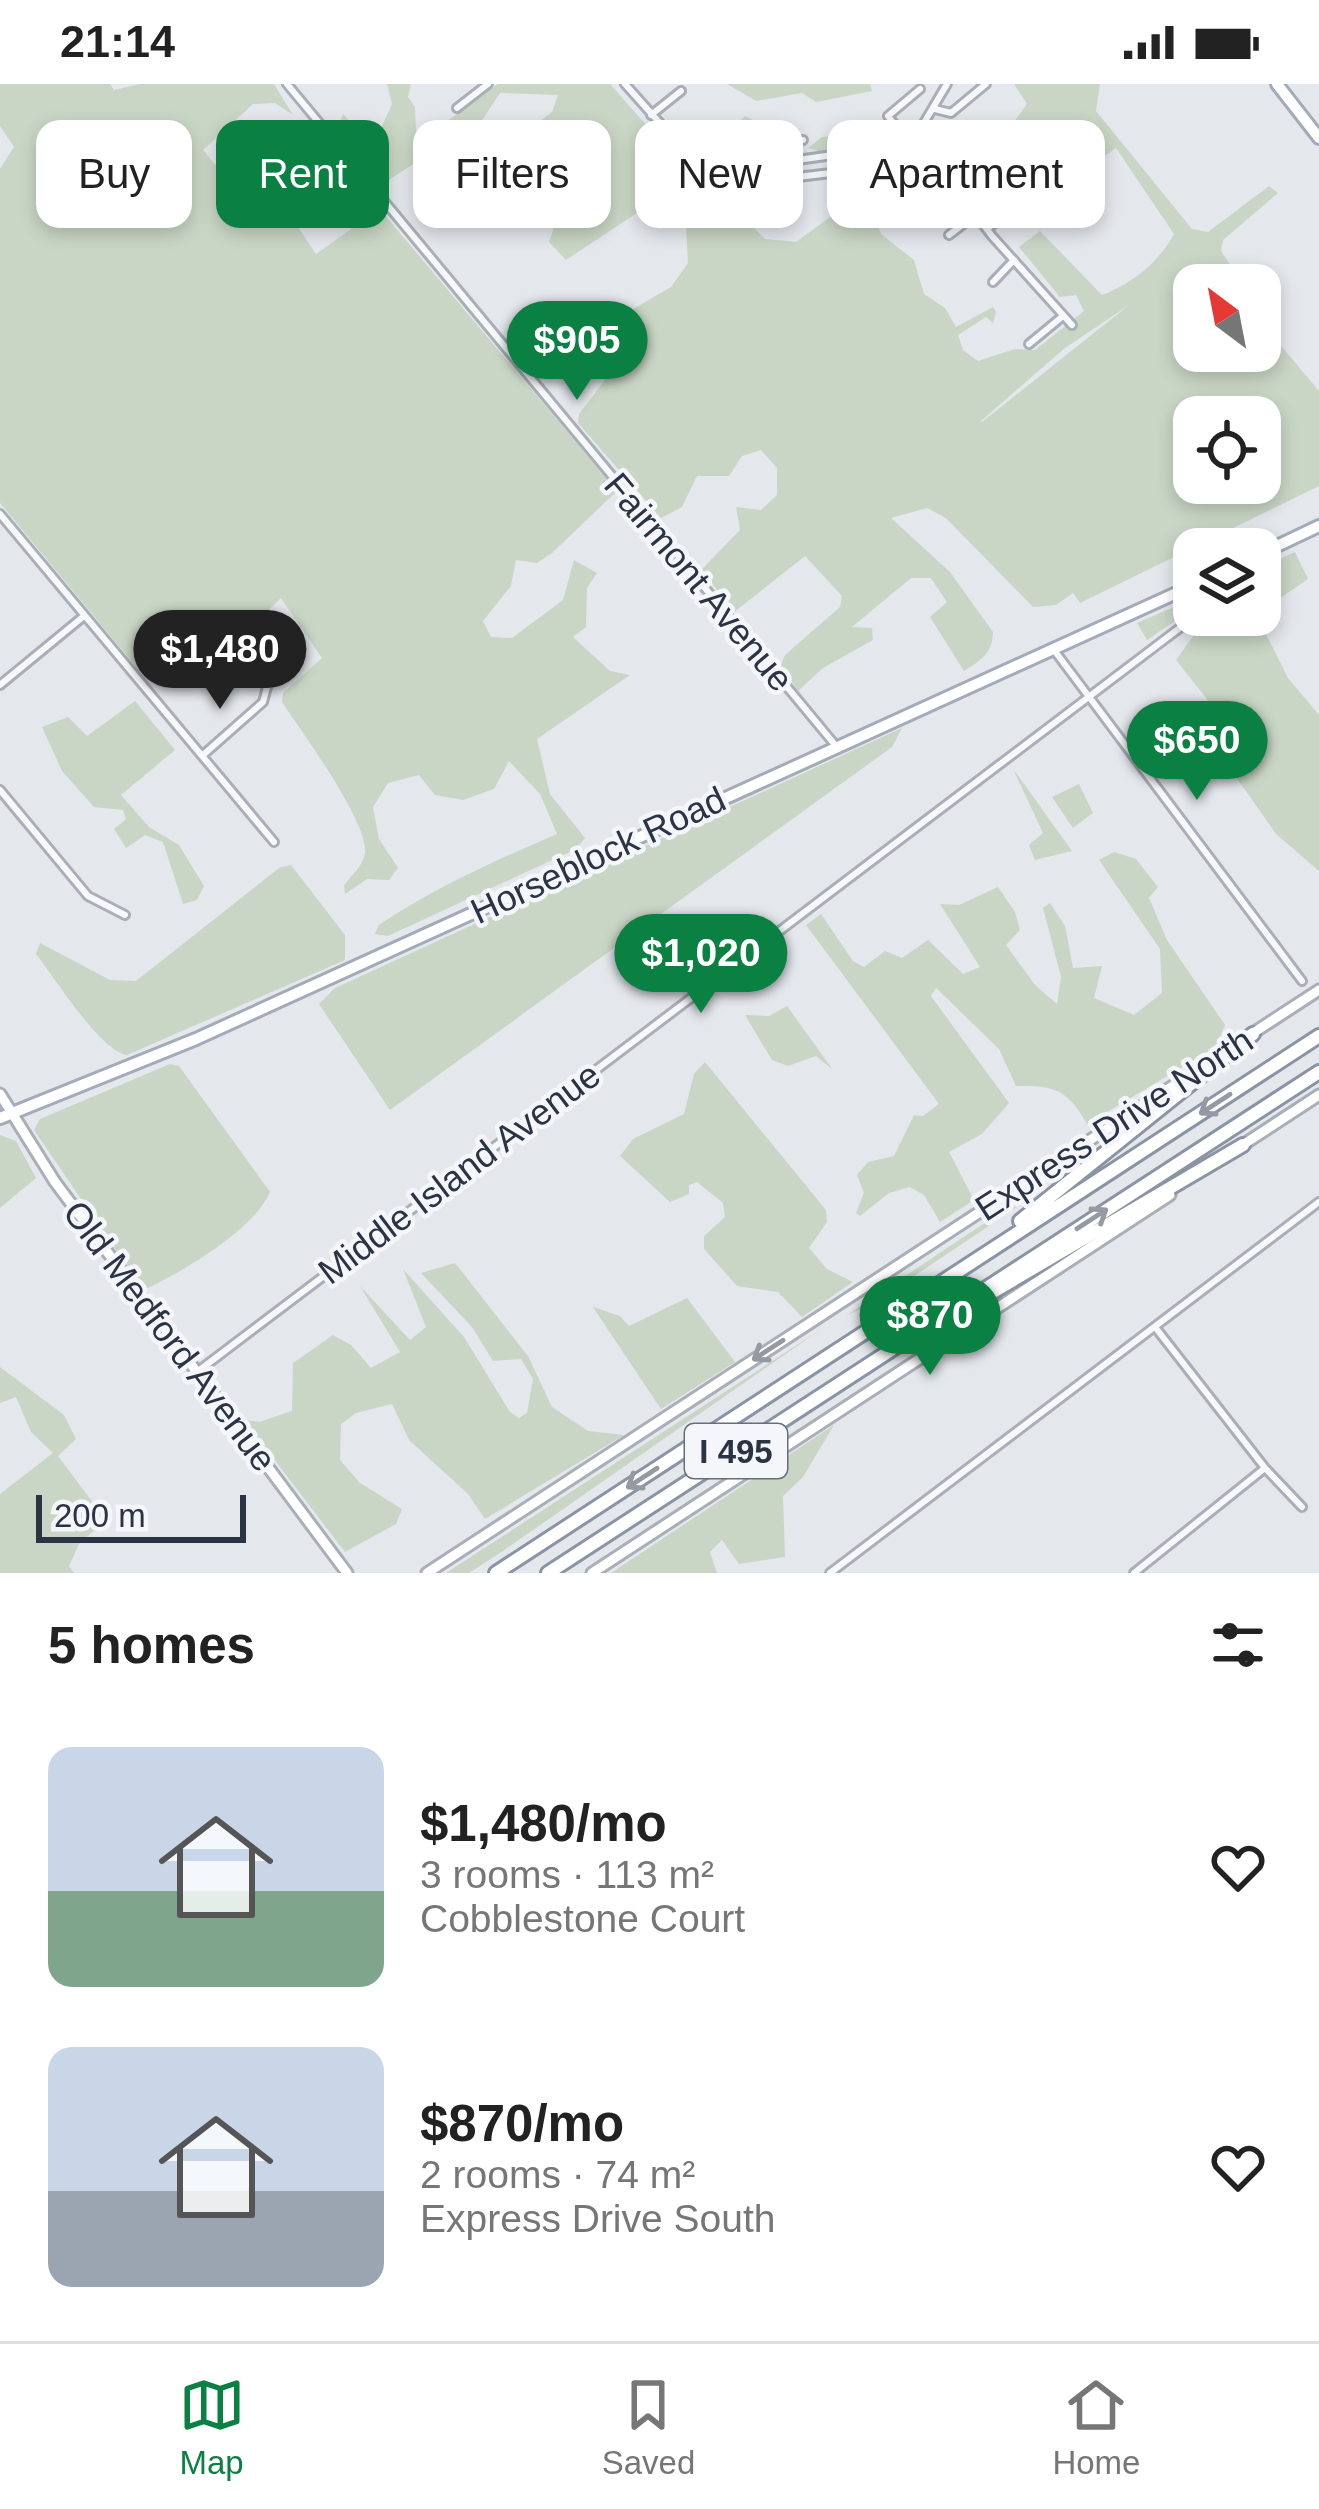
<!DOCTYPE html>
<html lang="en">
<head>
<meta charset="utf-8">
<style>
  body { margin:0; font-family:Helvetica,sans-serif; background:#f6f6f6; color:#222; height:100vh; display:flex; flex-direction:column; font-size:45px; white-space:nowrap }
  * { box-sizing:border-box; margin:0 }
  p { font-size:39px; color:#767676 }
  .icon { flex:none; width:66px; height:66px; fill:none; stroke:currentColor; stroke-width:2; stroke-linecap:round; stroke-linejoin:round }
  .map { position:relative; height:1489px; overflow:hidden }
  .side { display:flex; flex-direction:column; background:#fff; flex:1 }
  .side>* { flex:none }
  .guide { position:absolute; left:36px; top:36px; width:1248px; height:108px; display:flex; gap:24px }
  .needle { width:78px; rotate:328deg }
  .buttons { position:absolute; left:1173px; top:180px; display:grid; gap:24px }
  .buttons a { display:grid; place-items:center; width:108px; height:108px; border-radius:24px; background:#fff; box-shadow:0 6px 18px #0003; font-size:60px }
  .scale { position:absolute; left:36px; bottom:30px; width:210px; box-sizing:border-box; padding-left:12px; border:6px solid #2b3445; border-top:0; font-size:33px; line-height:42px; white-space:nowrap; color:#2b3445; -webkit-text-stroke:9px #f4f6f9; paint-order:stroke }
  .price { position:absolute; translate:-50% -102px; padding:0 27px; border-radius:42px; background:#0b8043; color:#fff; font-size:39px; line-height:78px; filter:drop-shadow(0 3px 6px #0008) }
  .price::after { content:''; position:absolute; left:50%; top:72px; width:36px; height:27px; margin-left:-18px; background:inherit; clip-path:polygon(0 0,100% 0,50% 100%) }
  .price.active { background:#222; color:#fff }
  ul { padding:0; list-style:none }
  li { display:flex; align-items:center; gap:36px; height:300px; padding:0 48px }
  li span { display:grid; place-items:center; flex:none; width:336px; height:240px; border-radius:24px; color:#555 }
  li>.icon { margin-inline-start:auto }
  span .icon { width:144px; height:144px; fill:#fffc; stroke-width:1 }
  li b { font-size:51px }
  h2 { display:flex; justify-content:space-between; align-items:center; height:144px; padding:0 48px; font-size:51px }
  .pill { padding:0 42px; border-radius:24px; background:#fff; box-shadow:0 6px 18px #0003; font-size:42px; line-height:108px }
  .pill.active { background:#0b8043; color:#fff }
  .status { display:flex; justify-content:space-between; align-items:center; height:84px; padding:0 60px; background:#fff; direction:ltr }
  .status svg { height:33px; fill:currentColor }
  .tab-bar { display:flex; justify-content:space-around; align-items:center; height:168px; border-top:3px solid #e0e0e0; background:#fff; font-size:33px; color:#767676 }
  .tab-bar a { display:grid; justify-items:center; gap:6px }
  .tab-bar .active { color:#0b8043 }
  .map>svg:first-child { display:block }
</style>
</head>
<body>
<div class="status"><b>21:14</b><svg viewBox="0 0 49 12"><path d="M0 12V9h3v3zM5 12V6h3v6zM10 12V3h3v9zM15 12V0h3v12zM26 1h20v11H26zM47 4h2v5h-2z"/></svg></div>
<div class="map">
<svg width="1319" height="1489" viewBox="0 0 1319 1489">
  <rect width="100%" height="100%" fill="#e4e7ec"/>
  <path fill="#c9d6c5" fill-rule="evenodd" d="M0,0h110l4,6 26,-6h134l19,31 -18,-12 -22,1 -50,46 34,41 21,-9 53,-45 21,24 -49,44 33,49 62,-44 5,3 234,278 -65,62 -15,10 -21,-3 -5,26 -28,35 8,16 21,1 51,-38 11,-40 23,13 -10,15 -1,39 -13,10 37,34 20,4 -93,64 13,55 35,44 -9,11 -188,87 -13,-2 4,-9c57,-38 115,-64 178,-91l-17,-40 -31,-33 -15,28 -31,11 -28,-5 -16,-20 -31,8 -15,24 6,32 19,29 -9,12 -22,-1 -22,15 -1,-9c8,-10 19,-19 21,-32 3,-32 -64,-122 -83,-151l1,-9 39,-35 -41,-60 -31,30 -19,-14 -73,65 -11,1 -147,-177v-334l14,-22 -14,-21z
    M387,0h24l-3,13 7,10 1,23 12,5 70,-51h112l60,68 39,24 1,7 55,56 31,3 53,-39 12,-40 23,-4 37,41 -10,10 -12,-26 -14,-7 -22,10 18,47 33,26 10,34 21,14 11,19 37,-20 3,5 -3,11 -7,-6 -28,18 5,15 15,11 37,-12 20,1 49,-39 -8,-16 -16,2 -41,-50 21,-16 62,64c31,-12 56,-32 72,-61l-58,-86 -52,37 -18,-14 16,-21 -15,-16 -24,9 -19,-7 23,-32 -13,-20h86l-4,27 96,118 16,3 61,-46 9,7 -55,47 -2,11 23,34 -19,-8 5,8h-36v66h66v-30l59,70v95l-239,117 -7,-10 -17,12 -23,2 -87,-89 -19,-10 -36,10 59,54 43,60c0,21 -13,29 -29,39l-34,-54 17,-15 -16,-24h-20l-59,49 20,1 1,12 -50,28 -25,23 -17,-26 4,-10 55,-48 2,-11 -37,-40 -72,57 -31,-44 38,-39 -4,-23 25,3 16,-15v-27l-16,-18 -19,6 -13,20h-32l-15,31 -21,11 -83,-95 1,-9 32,-42v-50l60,-35 17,-24 -3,-61 -21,-7 -98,65 -17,-18 13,-37 -21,10 -37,-5 18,-27 12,-32 -15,-15 33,-24 6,-17 -58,-2 -17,26 -102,66 -44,-54 6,-17 19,22 17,-3 13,-29zM1129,221l-147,117 -1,-1 84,-73zM1194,333h66v66h-66z
    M727,0h143l2,7 -56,11 -14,-9 -46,8z
    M745,32l14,7 7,23 -5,10 -51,-2 17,-2 9,-7 -7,-13z
    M876,37l15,18 -69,13 -14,-4 14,-11 33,-3 5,-10z
    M1295,468l13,27 -35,24 -10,25 25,50 31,37v156l-43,-37 -40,-57 8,-7 3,-20 -71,-90 28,-39 -2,-6h58v-47z
    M1194,514v10l-47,32 -10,-17z
    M135,617l40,49 -54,45 28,32 30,18 25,41 -7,14 -14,4 -20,-62 -18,-7 -19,13 -12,-19 12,-10 -3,-9 -29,-3 -32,-36 -20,-44 26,-10 19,19z
    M902,644l-10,19 -502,363 -71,-106 16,-16z
    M1014,687v-1l58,81 -37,9 -6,-15 14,-12z
    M1079,700l14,29 -20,15 -21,-31z
    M1114,768l22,7 22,28 -9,11 18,42 58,85 -9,22 -129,77c-19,-34 -32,-39 -71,-38l-17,-37 -63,-61 -5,8 78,107 -27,31 -33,18 25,48 -34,22 -16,-27 -14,-8 -21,6 -29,23 -4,-3 8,-20 -7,-18 11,-13 26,-6 20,-41 9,1 16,-12 -133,-179 15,-11 32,47 11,6 21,-16 17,7 26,-18 35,34 17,-7 -40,-63 19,1 39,-18 17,25 5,18 -14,15 29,40 22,19 4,-27 -18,-69 7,-5 15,23 8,42 29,-2 -8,32 40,17 28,-22 -2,-44 -61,-89z
    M291,781l54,70v25l-218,95c-27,-4 -72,-77 -91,-101l4,-11 70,37 26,1 143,-113z
    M787,922l46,64 -17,-14 -28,10 -16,-6 -27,-45 24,1z
    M705,978l121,148 1,12 -18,26 18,21 26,13 -51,35 -24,-25 -41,-6 -33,-37v-13l21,-19 -2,-14 -26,-21 -8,3v9l-19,8 -50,-46 13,-17 51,-25 10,-40z
    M170,980l9,2 91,126c-15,37 -90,82 -127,98l-109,-160 6,-11z
    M0,1051l16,6 20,37 -36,30z
    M1010,1122l7,1 -146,98 -24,10z
    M455,1179l73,93 24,51 36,24 36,4 -139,84 -17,-25 -59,-54 -17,-36 -36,9 -15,11 -1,36 20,23 42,26 -6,15 -51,28 -101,-132 15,2 33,-11 1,-48 40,-28 18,10 20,23 29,-16 -40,-66 50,54 16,-13 -23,-58 61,68 46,75 9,6 8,-5 6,-34 -12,-20 -28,2 -21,-34 -51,-54z
    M687,1214l48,64 -74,47 -68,-102 27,9 9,10z
    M820,1246l-317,221 -34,22h-23z
    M0,1283l64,48 12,24 -18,17 48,64 -27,24 -10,22 5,7h-74v-79l53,-41 -22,-21 -15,-35 -16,6z
    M834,1341l-31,52 -20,19 2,61 -46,7 -17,-24 -12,12 7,21h-106z"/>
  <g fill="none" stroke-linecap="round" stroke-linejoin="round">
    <g stroke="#a9aeb7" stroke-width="12">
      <path id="street" d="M287,0l549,662
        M625,0l58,65 57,19 150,-21 31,-19 26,-44
        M457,24l31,-24
        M935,25l16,4 35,-29
        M651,31l30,-24
        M914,50l78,102 80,89
        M905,54l-17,-22 32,-27
        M891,64l24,30
        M836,74l5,31
        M786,80l3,14 50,-6
        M778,81l-3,-24 28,-1
        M722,82l-1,11 16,20
        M987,145l57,-46
        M949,151l26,-20
        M993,198l21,-22
        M1029,260l34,-28
        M0,430l274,328
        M1054,566l248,331
        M0,601l84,-69
        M203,671l60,-53 4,-15
        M0,706l88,106 37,19
        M1155,1243l110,141 37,39
        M197,1288l984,-745
        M830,1489l489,-371
        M1134,1489l131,-105"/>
    </g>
    <g stroke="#a9aeb7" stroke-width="15">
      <path id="secondary" d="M1250,951l69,-45
        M0,1010l55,88 292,391
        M1238,1064l81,-53
        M427,1489l784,-512
        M592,1489l578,-378"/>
    </g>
    <g stroke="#a3abb8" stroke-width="16">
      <path id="primary" d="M1277,0l42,54
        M1260,470l59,-28
        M0,1034l196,-79 998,-454"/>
    </g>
    <g stroke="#8b94a3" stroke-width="18">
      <path id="highway" d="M1020,1137l233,-187
        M957,1229l286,-168
        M496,1489l823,-537
        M548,1489l771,-501"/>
    </g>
    <use href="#street" stroke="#f7f8fa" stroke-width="6"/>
    <use href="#secondary" stroke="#fff" stroke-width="9"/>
    <use href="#primary" stroke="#fff" stroke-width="10"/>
    <use href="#highway" stroke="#fff" stroke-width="12"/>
  </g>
  <defs><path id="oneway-shaft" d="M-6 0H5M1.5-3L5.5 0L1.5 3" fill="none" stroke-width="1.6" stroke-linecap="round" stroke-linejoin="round" transform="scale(3)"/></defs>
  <g stroke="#959aa2">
    <use href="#oneway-shaft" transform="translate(1215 1020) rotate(147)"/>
    <use href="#oneway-shaft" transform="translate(1092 1135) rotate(-33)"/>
    <use href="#oneway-shaft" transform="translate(768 1266) rotate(147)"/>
    <use href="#oneway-shaft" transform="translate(642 1394) rotate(147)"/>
  </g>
  <g text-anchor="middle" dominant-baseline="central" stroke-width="9" stroke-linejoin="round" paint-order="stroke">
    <rect fill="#f4f6f9" stroke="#676e7b" stroke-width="3" x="685" y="1340" width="102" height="54" rx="9"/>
    <g font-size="33" font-weight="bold" fill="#2b3445">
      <text x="736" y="1367">I 495</text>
    </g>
    <g font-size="36" fill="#2b3445" stroke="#f4f6f9">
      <text transform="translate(699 498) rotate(50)">Fairmont Avenue</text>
      <text transform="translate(598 771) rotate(-25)">Horseblock Road</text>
      <text transform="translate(1114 1040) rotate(-33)">Express Drive North</text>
      <text transform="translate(459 1089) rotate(-37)">Middle Island Avenue</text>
      <text transform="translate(170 1252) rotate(53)">Old Medford Avenue</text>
    </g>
  </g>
</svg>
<div class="buttons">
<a><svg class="needle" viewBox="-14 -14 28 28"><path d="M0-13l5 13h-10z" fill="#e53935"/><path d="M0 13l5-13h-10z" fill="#767676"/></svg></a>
<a><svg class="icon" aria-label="locate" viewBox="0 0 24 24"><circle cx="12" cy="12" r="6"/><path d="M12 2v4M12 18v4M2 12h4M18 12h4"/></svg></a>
<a><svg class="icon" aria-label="layers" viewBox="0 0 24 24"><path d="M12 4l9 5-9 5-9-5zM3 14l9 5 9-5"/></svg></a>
</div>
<div class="scale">200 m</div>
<b class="price" style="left:577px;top:319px">$905</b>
<b class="price active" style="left:220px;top:628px">$1,480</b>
<b class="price" style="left:1197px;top:719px">$650</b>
<b class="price" style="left:701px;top:932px">$1,020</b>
<b class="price" style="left:930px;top:1294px">$870</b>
<div class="guide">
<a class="pill">Buy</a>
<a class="pill active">Rent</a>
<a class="pill">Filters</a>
<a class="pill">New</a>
<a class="pill">Apartment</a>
</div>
</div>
<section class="side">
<h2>5 homes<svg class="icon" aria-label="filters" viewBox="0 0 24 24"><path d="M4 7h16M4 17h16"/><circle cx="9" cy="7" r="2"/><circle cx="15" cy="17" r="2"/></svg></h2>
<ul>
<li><span style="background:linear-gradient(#c9d6e8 60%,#7fa58c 0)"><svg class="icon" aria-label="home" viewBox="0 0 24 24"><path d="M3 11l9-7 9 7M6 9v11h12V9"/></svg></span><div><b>$1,480/mo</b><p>3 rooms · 113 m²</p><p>Cobblestone Court</p></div><svg class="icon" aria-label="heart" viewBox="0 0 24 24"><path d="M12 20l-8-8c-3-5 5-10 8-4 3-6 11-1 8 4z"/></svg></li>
<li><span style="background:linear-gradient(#c9d6e8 60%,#9aa5b1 0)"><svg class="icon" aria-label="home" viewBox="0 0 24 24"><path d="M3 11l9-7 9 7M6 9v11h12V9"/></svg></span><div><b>$870/mo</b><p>2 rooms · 74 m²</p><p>Express Drive South</p></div><svg class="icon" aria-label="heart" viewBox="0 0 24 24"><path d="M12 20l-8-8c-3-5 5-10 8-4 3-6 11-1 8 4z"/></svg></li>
</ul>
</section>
<nav class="tab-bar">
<a class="active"><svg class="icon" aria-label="map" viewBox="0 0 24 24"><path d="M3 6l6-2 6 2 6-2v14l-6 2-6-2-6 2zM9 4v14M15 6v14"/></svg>Map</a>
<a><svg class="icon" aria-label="saved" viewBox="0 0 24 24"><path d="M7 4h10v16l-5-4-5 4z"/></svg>Saved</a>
<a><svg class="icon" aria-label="home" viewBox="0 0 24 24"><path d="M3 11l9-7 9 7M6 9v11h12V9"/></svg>Home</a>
</nav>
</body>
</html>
